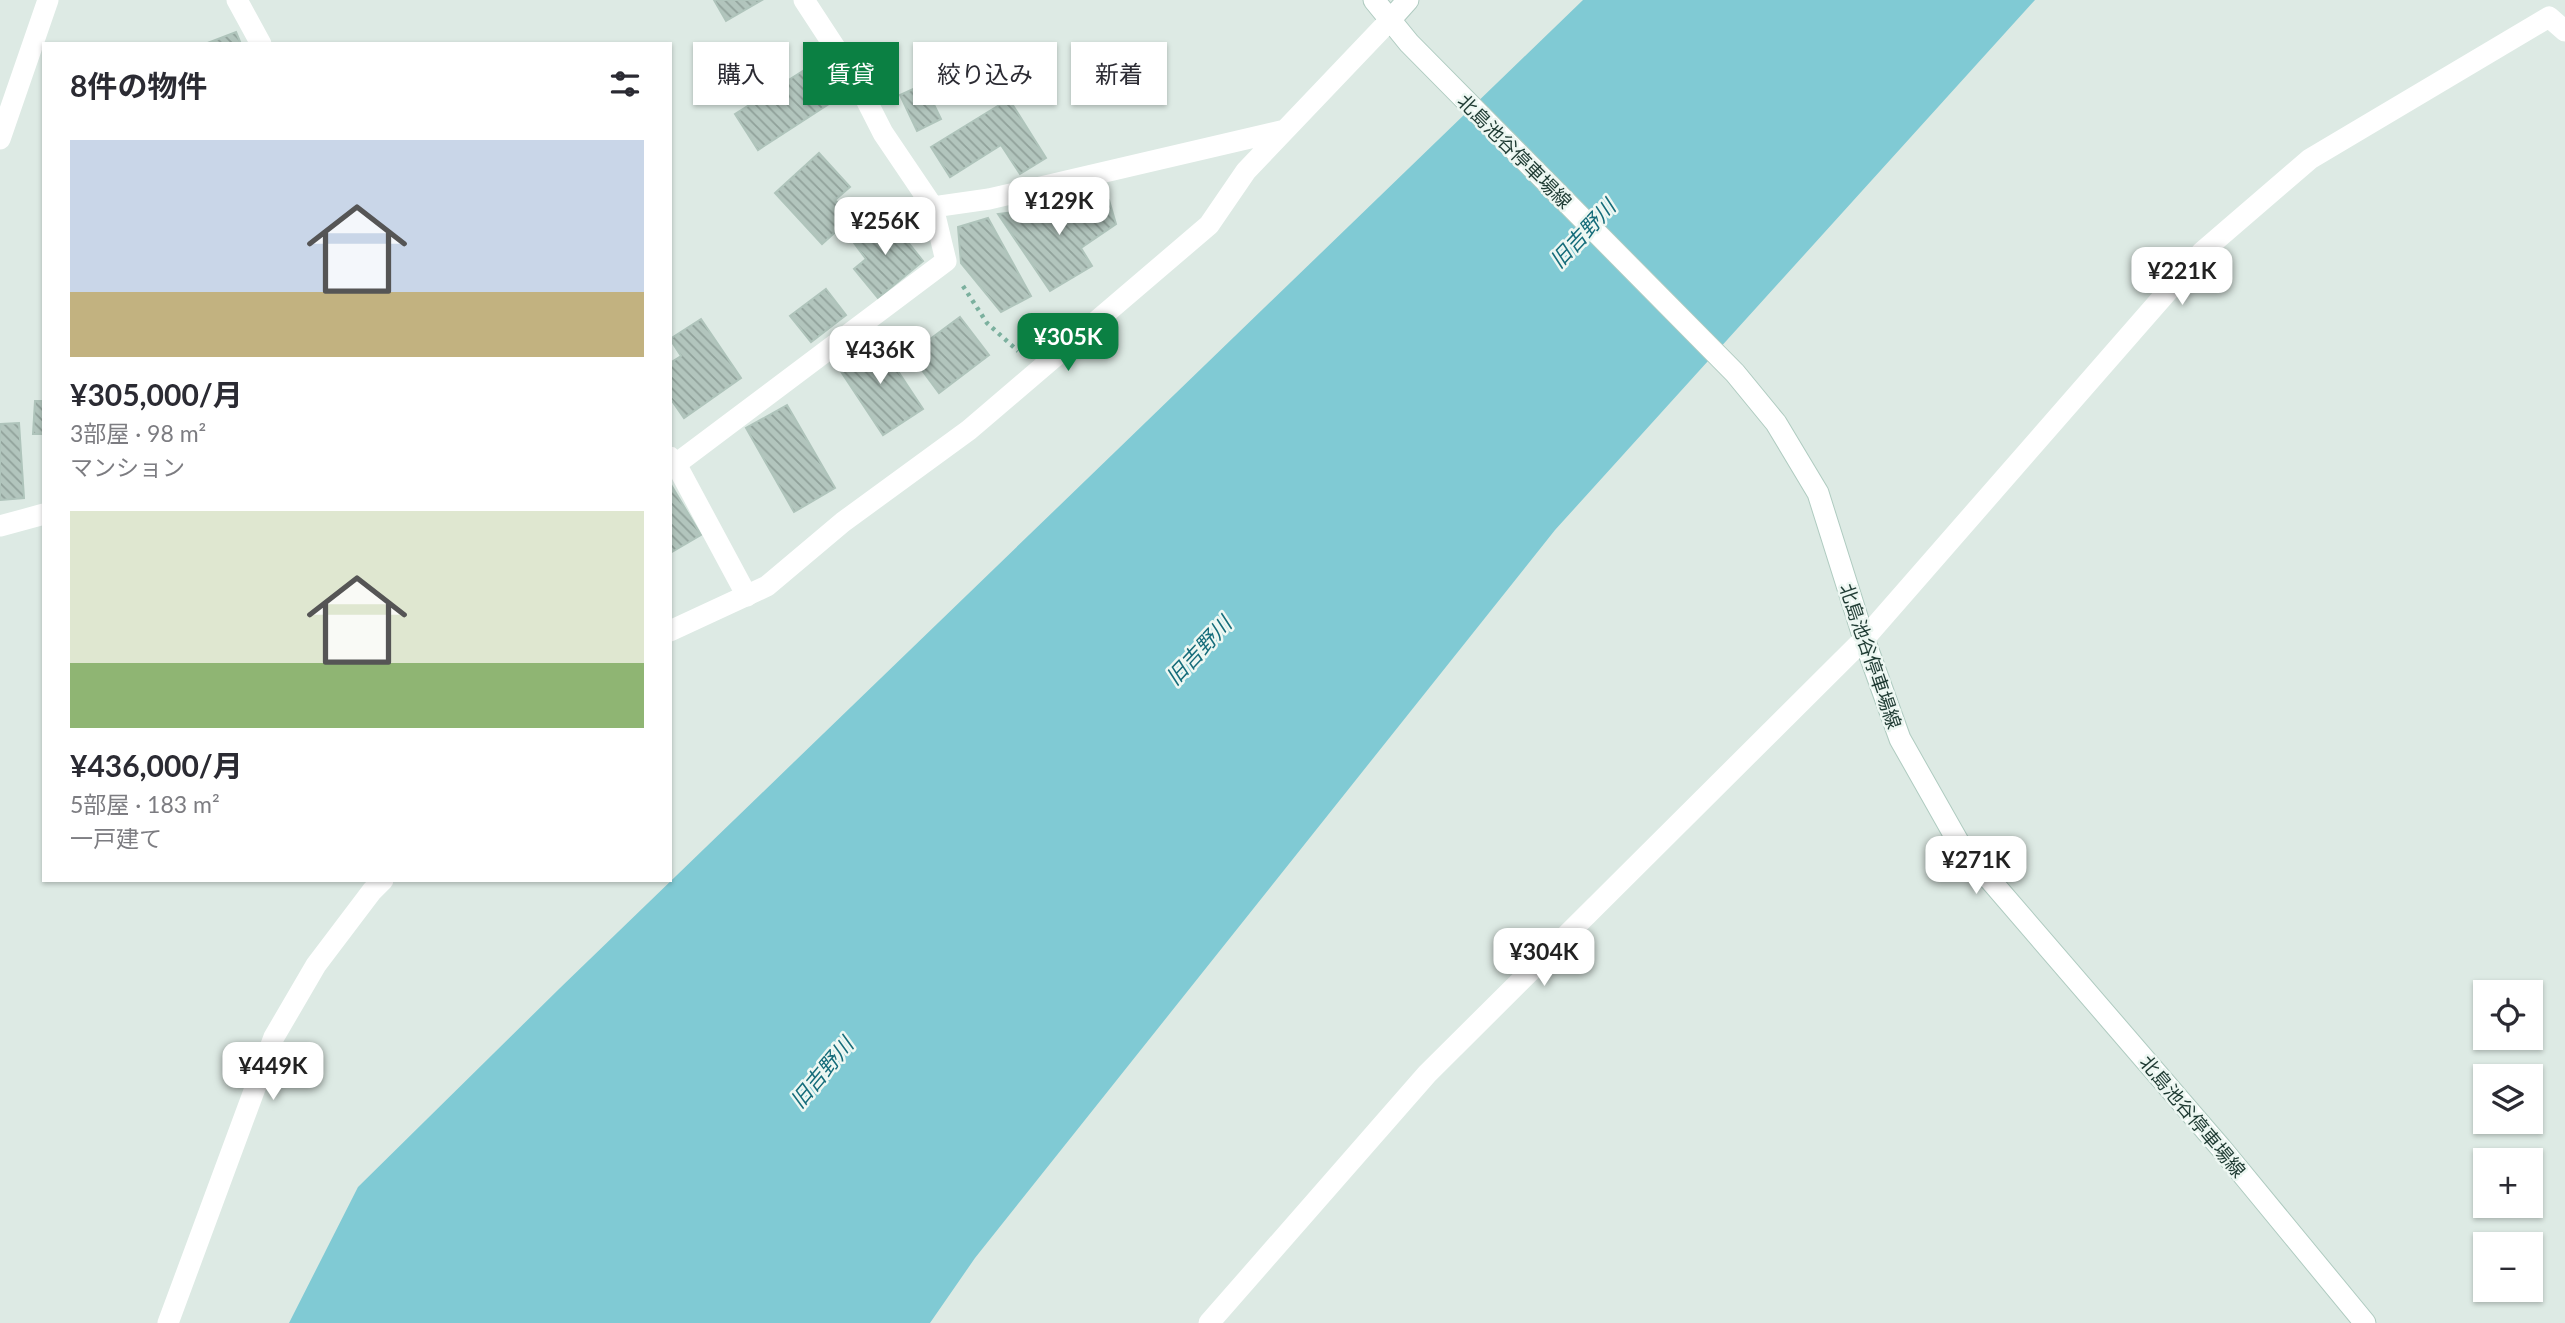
<!DOCTYPE html>
<html lang="ja">
<head>
<meta charset="utf-8">
<style>
  body { margin:0; font-family:Lato,"Noto Sans JP",sans-serif; background:#f2f2f3; color:#2b2b33; height:100vh; display:flex; flex-direction:column; font-size:26px; white-space:nowrap }
  * { box-sizing:border-box; margin:0 }
  p { font-size:23px; color:#7c7c81 }
  .icon { flex:none; width:38px; height:38px; fill:none; stroke:currentColor; stroke-width:2; stroke-linecap:round; stroke-linejoin:round }
  .map { position:relative; flex:1; overflow:hidden }
  .sheet { position:absolute; left:42px; top:42px; width:630px; height:840px; display:flex; flex-direction:column; background:#fff; border-radius:0px; box-shadow:0 2px 5px #0004 }
  .sheet>* { flex:none }
  .guide { position:absolute; left:693px; top:42px; width:665px; height:63px; display:flex; gap:14px }
  .tools { position:absolute; left:2473px; top:980px; display:grid; gap:14px }
  .tools a { display:grid; place-items:center; width:70px; height:70px; border-radius:0px; background:#fff; box-shadow:0 2px 5px #0004; font-size:35px }
  .price { position:absolute; translate:-50% -60px; padding:0 16px; border-radius:14px; background:#fff; color:#222; font-size:23px; line-height:46px; filter:drop-shadow(0 2px 4px #0008) }
  .price::after { content:''; position:absolute; left:50%; top:42px; width:21px; height:16px; margin-left:-10px; background:inherit; clip-path:polygon(0 0,100% 0,50% 100%) }
  .price.current { background:#0b8043; color:#fff }
  ul { padding:0; list-style:none }
  li { display:grid; align-content:center; gap:14px; height:371px; padding:0 28px }
  li span { display:grid; place-items:center; height:217px; border-radius:0px; color:#555 }
  li>.icon { margin-inline-start:auto }
  span .icon { width:126px; height:126px; fill:#fffc; stroke-width:1 }
  li b { font-size:30px }
  h2 { display:flex; justify-content:space-between; align-items:center; height:84px; padding:0 28px; font-size:30px }
  .tag { padding:0 24px; border-radius:0px; background:#fff; box-shadow:0 2px 5px #0004; font-size:24px; line-height:63px }
  .tag.current { background:#0b8043; color:#fff }
  .map>svg:first-child { display:block }
</style>
</head>
<body>
<div class="map">
<svg width="2565" height="1323" viewBox="0 0 2565 1323">
  <defs>
    <pattern id="building-back-hatch" width="6" height="6" patternUnits="userSpaceOnUse" patternTransform="scale(1.75)"><rect width="6" height="6" fill="#b2c5bd"/><path d="M-1 5l2 2M0 0l6 6M5-1l2 2" fill="none" stroke="#90a19a"/></pattern>
  </defs>
  <rect width="100%" height="100%" fill="#ddeae4"/>
  <path fill="#80cad4" d="M1583,0h452l-480,530 -580,728 -45,65h-641l69,-136 202,-199z"/>
  <path fill="url(#building-back-hatch)" stroke="#afc4bb" stroke-width="2" d="M714,0h48l-36,21z
    M236,32l5,12h-36z
    M809,67l23,35 -74,48 -23,-36z
    M924,84l17,35 -24,12 -17,-36z
    M1009,99l37,59 -26,16 -19,-29 -51,32 -19,-30z
    M819,153l31,34 -15,13 17,17 -30,27 -47,-51z
    M1109,200l7,24 -35,24 11,18 -42,25 -52,-77z
    M887,216l36,45 -45,37 -24,-29 12,-10 -12,-16z
    M988,218l43,78 -30,16 -40,-49 -3,-36z
    M826,289l20,26 -35,27 -21,-26z
    M960,317l29,38 -50,38 -29,-39z
    M701,319l40,59 -57,40 -14,-20v-35l11,-7 -11,-17z
    M876,338l47,71 -40,26 -47,-71z
    M35,401h9v33h-11z
    M787,405l48,83 -41,24 -48,-84z
    M19,423l5,75 -24,2v-76z
    M670,483l31,52 -31,18z"/>
  <g fill="none" stroke-linecap="round" stroke-linejoin="round">
    <g stroke="#afcbc0" stroke-width="23">
      <path id="secondary" d="M1374,0l35,43 326,330 41,50 42,70 46,146 36,100 60,106 261,303 144,175
        M1391,19l17,-19"/>
    </g>
    <path stroke="#7bb09e" stroke-width="4.5" stroke-dasharray="3.5 5" stroke-linecap="butt" d="M963,286l24,37 31,28"/>
    <path stroke="#fff" stroke-width="21" d="M676,464l71,132"/>
    <path stroke="#fff" stroke-width="21" d="M237,0l24,44
      M0,139l48,-139
      M933,207l56,-8 296,-69
      M670,457l6,7 270,-203 -13,-54 -50,-74 -28,-55 -51,-78
      M0,526l44,-12
      M670,631l97,-45 76,-64 126,-92 240,-205 37,-54 145,-152
      M168,1323l106,-286 42,-72 56,-74 11,-11
      M1209,1323l218,-249 437,-435 338,-387 108,-93 239,-142 16,14"/>
    <use href="#secondary" stroke="#fff" stroke-width="21"/>
  </g>
  <g text-anchor="middle" dominant-baseline="central" stroke-width="5" stroke-linejoin="round" paint-order="stroke">
    <g font-size="19" fill="#1e3a32" stroke="#edf7f2">
      <text transform="translate(1515 151) rotate(45)">北島池谷停車場線</text>
      <text transform="translate(1871 656) rotate(71)">北島池谷停車場線</text>
      <text transform="translate(2193 1116) rotate(50)">北島池谷停車場線</text>
    </g>
    <g font-size="21" font-style="italic" fill="#156c7a" stroke="#edf7f2">
      <text transform="translate(1582 233) rotate(-47)">旧吉野川</text>
      <text transform="translate(1198 650) rotate(-47)">旧吉野川</text>
      <text transform="translate(821 1072) rotate(-50)">旧吉野川</text>
    </g>
  </g>
</svg>
<div class="tools">
<a><svg class="icon" aria-label="locate" viewBox="0 0 24 24"><circle cx="12" cy="12" r="6"/><path d="M12 2v4M12 18v4M2 12h4M18 12h4"/></svg></a>
<a><svg class="icon" aria-label="layers" viewBox="0 0 24 24"><path d="M12 4l9 5-9 5-9-5zM3 14l9 5 9-5"/></svg></a>
<a>+</a>
<a>−</a>
</div>
<b class="price" style="left:1059px;top:237px">¥129K</b>
<b class="price" style="left:885px;top:257px">¥256K</b>
<b class="price" style="left:2182px;top:307px">¥221K</b>
<b class="price current" style="left:1068px;top:373px">¥305K</b>
<b class="price" style="left:880px;top:386px">¥436K</b>
<b class="price" style="left:1976px;top:896px">¥271K</b>
<b class="price" style="left:1544px;top:988px">¥304K</b>
<b class="price" style="left:273px;top:1102px">¥449K</b>
<div class="guide">
<a class="tag">購入</a>
<a class="tag current">賃貸</a>
<a class="tag">絞り込み</a>
<a class="tag">新着</a>
</div>
<section class="sheet">
<h2>8件の物件<svg class="icon" aria-label="filters" viewBox="0 0 24 24"><path d="M4 7h16M4 17h16"/><circle cx="9" cy="7" r="2"/><circle cx="15" cy="17" r="2"/></svg></h2>
<ul>
<li><span style="background:linear-gradient(#c9d6e8 70%,#c2b280 0)"><svg class="icon" aria-label="home" viewBox="0 0 24 24"><path d="M3 11l9-7 9 7M6 9v11h12V9"/></svg></span><div><b>¥305,000/月</b><p>3部屋 · 98 m²</p><p>マンション</p></div></li>
<li><span style="background:linear-gradient(#dfe7d0 70%,#8fb573 0)"><svg class="icon" aria-label="home" viewBox="0 0 24 24"><path d="M3 11l9-7 9 7M6 9v11h12V9"/></svg></span><div><b>¥436,000/月</b><p>5部屋 · 183 m²</p><p>一戸建て</p></div></li>
</ul>
</section>
</div>
</body>
</html>
